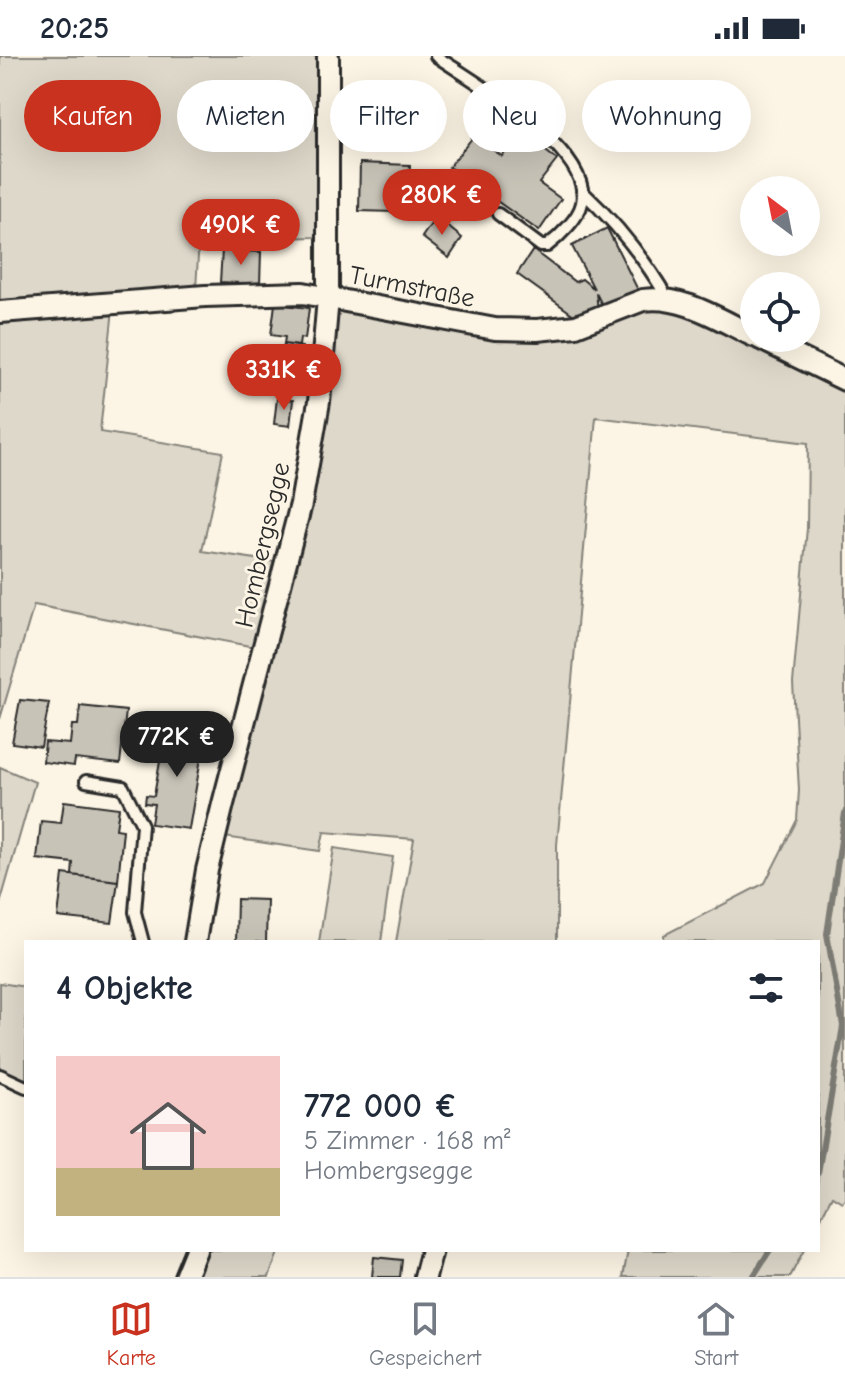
<!DOCTYPE html>
<html lang="de">
<head>
<meta charset="utf-8">
<style>
  body { margin:0; font-family:"Comic Neue",sans-serif; background:#f6f6f7; color:#1f2937; height:100vh; display:flex; flex-direction:column; font-size:30px; white-space:nowrap }
  * { box-sizing:border-box; margin:0 }
  p { font-size:26px; color:#747a83 }
  .icon { flex:none; width:44px; height:44px; fill:none; stroke:currentColor; stroke-width:2; stroke-linecap:round; stroke-linejoin:round }
  .map { position:relative; flex:1; overflow:hidden }
  .drawer { position:absolute; left:24px; top:884px; width:796px; height:312px; display:flex; flex-direction:column; background:#fff; border-radius:0px; box-shadow:0 8px 32px #0002 }
  .drawer>* { flex:none }
  .hud { position:absolute; left:24px; top:24px; width:798px; height:72px; display:flex; gap:16px }
  .needle { width:52px; rotate:328deg }
  .tools { position:absolute; left:740px; top:120px; display:grid; gap:16px }
  .tools a { display:grid; place-items:center; width:80px; height:80px; border-radius:50%; background:#fff; box-shadow:0 8px 32px #0002; font-size:40px }
  .price { position:absolute; translate:-50% -68px; padding:0 18px; border-radius:28px; background:#c8321e; color:#fff; font-size:26px; line-height:52px; filter:drop-shadow(0 2px 4px #0008) }
  .price::after { content:''; position:absolute; left:50%; top:48px; width:24px; height:18px; margin-left:-12px; background:inherit; clip-path:polygon(0 0,100% 0,50% 100%) }
  .price.selected { background:#222; color:#fff }
  ul { padding:0; list-style:none }
  li { display:flex; align-items:center; gap:24px; height:200px; padding:0 32px }
  li+li { border-top:2px solid #e0e1e3 }
  li span { display:grid; place-items:center; flex:none; width:224px; height:160px; border-radius:0px; color:#555 }
  li>.icon { margin-inline-start:auto }
  span .icon { width:96px; height:96px; fill:#fffc; stroke-width:1 }
  li b { font-size:34px }
  h2 { display:flex; justify-content:space-between; align-items:center; height:96px; padding:0 32px; font-size:34px }
  .chip { padding:0 28px; border-radius:36px; background:#fff; box-shadow:0 8px 32px #0002; font-size:28px; line-height:72px }
  .chip.selected { background:#c8321e; color:#fff }
  .status { display:flex; justify-content:space-between; align-items:center; height:56px; padding:0 40px; background:#fff; direction:ltr }
  .status svg { height:22px; fill:currentColor }
  .tabs { display:flex; justify-content:space-around; align-items:center; height:112px; border-top:2px solid #e0e1e3; background:#fff; font-size:22px; color:#747a83 }
  .tabs a { display:grid; justify-items:center; gap:4px }
  .tabs .selected { color:#c8321e }
  .map>svg:first-child { display:block }
</style>
</head>
<body>
<div class="status"><b>20:25</b><svg viewBox="0 0 49 12"><path d="M0 12V9h3v3zM5 12V6h3v6zM10 12V3h3v9zM15 12V0h3v12zM26 1h20v11H26zM47 4h2v5h-2z"/></svg></div>
<div class="map">
<svg width="845" height="1221" viewBox="0 0 845 1221">
  <rect width="100%" height="100%" fill="#fcf5e5"/>
  <filter id="ink" filterUnits="userSpaceOnUse"><feTurbulence type="fractalNoise" baseFrequency=".0125" numOctaves="2"/><feDisplacementMap in="SourceGraphic" scale="16" xChannelSelector="R" yChannelSelector="G"/><feConvolveMatrix kernelMatrix="1 2 1 2 8 2 1 2 1" color-interpolation-filters="sRGB"/></filter>
  <g filter="url(#ink)">
    <path fill="#ded8ca" stroke="#84827a" stroke-width="2" d="M0,0h322l-6,181 -117,3 -3,49 -196,18z
      M671,250l174,81v811l-3,4 -10,-6 -14,27v-281h-154v-7l101,-52 32,-63 2,-30 -6,-107 14,-155 1,-85 -212,-26 -39,428v97h-161l18,-103 -90,-7 -4,19 -96,-14 58,-213 38,-168 18,-144h25l103,20z
      M113,253l-13,123 123,20 -21,99 74,11 -21,85 -221,-42 -34,114v-400z
      M0,711l35,15 -35,122z
      M334,792l59,9 -12,85h-62z
      M0,927l26,4v102l-26,-13z
      M205,1194h74l-10,27h-77z
      M628,1194h176l-14,27h-167z"/>
    <g fill="none" stroke-linecap="round" stroke-linejoin="round">
      <path stroke="#7d7b74" stroke-width="6" d="M818,1117l25,-147 -16,-92 18,-121
        M753,1221l17,-27"/>
    </g>
    <path fill="#c8c3b7" stroke="#2b2b2b" stroke-width="2" d="M521,75l36,29 -18,23 22,16 -22,32 -90,-64 24,-30 29,19z
      M360,107l50,2 -2,36h-14l1,11 -36,-1z
      M436,161l26,21 -13,20 -27,-21z
      M607,172l31,62 -35,17 -7,-14 2,17 -20,8 -61,-44 16,-24 42,32 7,-3 12,10 -22,-43z
      M222,194l39,2 -1,32 -40,-2z
      M275,248l34,4 -4,31 -5,-1 -1,8 -15,-2 1,-7 -14,-2z
      M284,288l18,3 -5,43 -35,-4 4,-30 16,2z
      M277,342l16,2 -3,26 -16,-2z
      M20,644l29,3 -8,44 -29,-4z
      M80,650l46,5 -6,53 -45,-5 -1,7 -31,-4 2,-20 25,2 2,-19h6z
      M166,671l39,7 -16,95 -38,-5 3,-20 -9,-1 1,-8 8,1z
      M64,745l55,7 -3,21 7,1 -5,51 -46,-6 1,-12 -36,-4 4,-38 20,2z
      M63,818l55,7 -6,42 -54,-6z
      M237,843l30,1 -1,42h-30z
      M374,1201l28,3 -2,17h-28z"/>
    <g fill="none" stroke-linecap="round" stroke-linejoin="round">
      <g stroke="#2b2b2b" stroke-width="16">
        <path id="service" d="M436,0c39,27 157,93 146,147 -3,15 -23,34 -35,43h-6l-43,-32
          M582,135c34,32 63,68 86,108
          M86,725l37,6 19,38 -7,87 8,30
          M0,1019l26,12"/>
      </g>
      <g stroke="#2b2b2b" stroke-width="26">
        <path id="minor" d="M0,256l205,-16 98,-3 192,36 42,1 39,-4 67,-26c38,-6 77,20 111,36
          M759,282l86,42
          M195,886l12,-72 16,-66 78,-300 18,-102 9,-104v-242
          M185,1221l11,-27
          M425,1221l7,-27"/>
      </g>
      <use href="#service" stroke="#fcf5e5" stroke-width="10"/>
      <use href="#minor" stroke="#fcf5e5" stroke-width="20"/>
    </g>
  </g>
  <g text-anchor="middle" dominant-baseline="central" stroke-width="6" stroke-linejoin="round" paint-order="stroke">
    <g font-size="26" fill="#2b2b2b" stroke="#fcf5e5">
      <text transform="translate(412 231) rotate(11)">Turmstraße</text>
      <text transform="translate(263 489) rotate(-77)">Hombergsegge</text>
    </g>
  </g>
</svg>
<div class="tools">
<a><svg class="needle" viewBox="-14 -14 28 28"><path d="M0-13l5 13h-10z" fill="#e53935"/><path d="M0 13l5-13h-10z" fill="#747a83"/></svg></a>
<a><svg class="icon" aria-label="locate" viewBox="0 0 24 24"><circle cx="12" cy="12" r="6"/><path d="M12 2v4M12 18v4M2 12h4M18 12h4"/></svg></a>
</div>
<b class="price" style="left:442px;top:181px">280K €</b>
<b class="price" style="left:241px;top:211px">490K €</b>
<b class="price" style="left:284px;top:356px">331K €</b>
<b class="price selected" style="left:177px;top:723px">772K €</b>
<div class="hud">
<a class="chip selected">Kaufen</a>
<a class="chip">Mieten</a>
<a class="chip">Filter</a>
<a class="chip">Neu</a>
<a class="chip">Wohnung</a>
</div>
<section class="drawer">
<h2>4 Objekte<svg class="icon" aria-label="filters" viewBox="0 0 24 24"><path d="M4 7h16M4 17h16"/><circle cx="9" cy="7" r="2"/><circle cx="15" cy="17" r="2"/></svg></h2>
<ul>
<li><span style="background:linear-gradient(#f6c9c9 70%,#c2b280 0)"><svg class="icon" aria-label="home" viewBox="0 0 24 24"><path d="M3 11l9-7 9 7M6 9v11h12V9"/></svg></span><div><b>772 000 €</b><p>5 Zimmer · 168 m²</p><p>Hombergsegge</p></div></li>
</ul>
</section>
</div>
<nav class="tabs">
<a class="selected"><svg class="icon" aria-label="map" viewBox="0 0 24 24"><path d="M3 6l6-2 6 2 6-2v14l-6 2-6-2-6 2zM9 4v14M15 6v14"/></svg>Karte</a>
<a><svg class="icon" aria-label="saved" viewBox="0 0 24 24"><path d="M7 4h10v16l-5-4-5 4z"/></svg>Gespeichert</a>
<a><svg class="icon" aria-label="home" viewBox="0 0 24 24"><path d="M3 11l9-7 9 7M6 9v11h12V9"/></svg>Start</a>
</nav>
</body>
</html>
